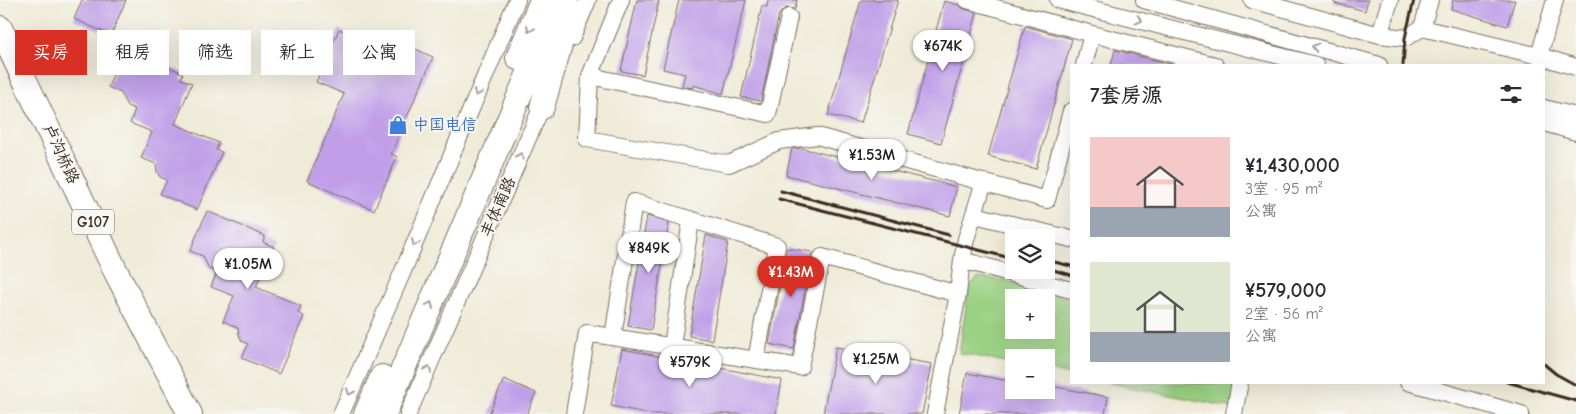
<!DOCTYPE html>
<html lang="zh">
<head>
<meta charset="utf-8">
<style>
  body { margin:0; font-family:"Comic Neue","LXGW WenKai TC",sans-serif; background:#f7f7f7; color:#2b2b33; height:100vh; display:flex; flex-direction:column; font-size:19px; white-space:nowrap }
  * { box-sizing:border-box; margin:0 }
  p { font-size:16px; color:#7c7c81 }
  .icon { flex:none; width:28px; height:28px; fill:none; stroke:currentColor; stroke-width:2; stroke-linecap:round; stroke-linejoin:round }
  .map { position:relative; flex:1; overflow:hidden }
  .side { position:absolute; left:1070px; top:64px; width:475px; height:320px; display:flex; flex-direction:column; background:#fff; border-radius:0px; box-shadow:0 5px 20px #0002 }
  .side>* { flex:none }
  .hud { position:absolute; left:15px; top:30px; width:475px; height:45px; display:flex; gap:10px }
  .fabs { position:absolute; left:1005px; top:229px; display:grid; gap:10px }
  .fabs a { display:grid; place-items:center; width:50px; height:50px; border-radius:0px; background:#fff; box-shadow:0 5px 20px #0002; font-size:25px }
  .price { position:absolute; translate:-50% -42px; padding:0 11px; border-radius:18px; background:#fff; color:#222; font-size:16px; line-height:32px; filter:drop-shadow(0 1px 2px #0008) }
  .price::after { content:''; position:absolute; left:50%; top:30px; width:15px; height:11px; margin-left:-8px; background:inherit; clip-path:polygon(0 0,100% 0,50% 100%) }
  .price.current { background:#d93025; color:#fff }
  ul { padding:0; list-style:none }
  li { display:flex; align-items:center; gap:15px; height:125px; padding:0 20px }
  li span { display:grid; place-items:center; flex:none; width:140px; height:100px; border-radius:0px; color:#555 }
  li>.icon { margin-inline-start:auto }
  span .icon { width:60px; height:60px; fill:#fffc; stroke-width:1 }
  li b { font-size:21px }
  h2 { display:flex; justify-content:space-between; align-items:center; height:60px; padding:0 20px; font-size:21px }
  .chip { padding:0 18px; border-radius:0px; background:#fff; box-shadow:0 5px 20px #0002; font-size:18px; line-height:45px }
  .chip.current { background:#d93025; color:#fff }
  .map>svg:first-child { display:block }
</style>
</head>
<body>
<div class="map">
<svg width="1576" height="414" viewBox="0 0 1576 414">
  <rect width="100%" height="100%" fill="#f6f6f2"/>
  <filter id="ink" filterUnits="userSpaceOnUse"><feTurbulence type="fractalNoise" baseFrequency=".02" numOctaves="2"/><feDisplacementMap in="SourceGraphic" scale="10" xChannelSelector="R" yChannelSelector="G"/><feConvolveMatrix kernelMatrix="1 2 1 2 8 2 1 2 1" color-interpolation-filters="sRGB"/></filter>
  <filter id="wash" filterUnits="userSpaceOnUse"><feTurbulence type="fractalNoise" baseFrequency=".0096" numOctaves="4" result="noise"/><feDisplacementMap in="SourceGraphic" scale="20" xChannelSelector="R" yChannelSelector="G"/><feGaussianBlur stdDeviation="1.12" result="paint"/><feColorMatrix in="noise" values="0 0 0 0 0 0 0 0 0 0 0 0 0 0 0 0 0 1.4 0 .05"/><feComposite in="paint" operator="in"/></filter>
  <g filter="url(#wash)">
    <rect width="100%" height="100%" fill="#f0ebd8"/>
    <path fill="#9bd183" stroke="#6b7e50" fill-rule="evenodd" d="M978,278l26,2 67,19v76l-25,-5v-12h-32v6l-55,-11 10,-67zM1014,298h32v32h-32z
      M1109,383h130l-4,25z"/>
    <g id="blocks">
      <path fill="#c09fe8" d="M82,0h44l-15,35 -37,-16z
        M637,0h22l-16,75 -22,-4z
        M679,0h67l-23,94 -30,-9v3l-11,-2 3,-12 -22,-5z
        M768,0h29l-2,9 -9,-1 -7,6 -18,87 -20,-4 21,-91 5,1z
        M861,0h37l-37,123 -33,-8z
        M1334,0h34l-3,11 -31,-8z
        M1453,0h62l-8,26 -56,-17z
        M944,1l15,4 5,4 13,4 -36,130 -33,-9z
        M1025,26l47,13 -36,130 -48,-13z
        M339,29l67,29 5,-11 22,10 -42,97 6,3 -23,53 -67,-29 37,-87 -28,-12z
        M125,48l58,25 -2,6 11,4 -17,41 44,19 -3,7 6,2 -25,58 -37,-16 7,-14 -7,-3 -3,-5 -1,-8 -15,-6 11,-26 -22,-9 5,-14 -8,-3 -6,-13 -13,-6z
        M1115,50l59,15h-63z
        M801,148l156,39 -7,29 -164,-41 6,-26z
        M207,211l58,25 -2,6 11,5 -18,40 45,19 -3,7 6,3 -25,58 -37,-16 6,-14 -6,-3 -3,-6 -1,-7 -15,-7 11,-25 -23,-9 6,-15 -8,-3 -6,-13 -13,-5z
        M647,216l22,7 -18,107 -23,-4z
        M706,235l22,7 -16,98 -23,-4z
        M787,248l25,4 -18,97 -25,-5z
        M836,347l96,17 -10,50h-99z
        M622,349l160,31 -6,34h-125l-40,-8z
        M967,373l47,9v8h32v-5l62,12 -3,17h-146z
        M504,379l32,14 -9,21h-38z"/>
    </g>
  </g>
  <g filter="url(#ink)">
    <use href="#blocks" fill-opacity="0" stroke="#7a6e5f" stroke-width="1"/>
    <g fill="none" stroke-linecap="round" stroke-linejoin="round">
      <g stroke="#7a6e5f" stroke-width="18">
        <path id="minor" d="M621,0l-31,76 178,38 21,-97
          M967,0l125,34 -8,31
          M1058,0l258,65
          M1144,0l235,65
          M1252,0l128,35 25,3 17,-10 8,-28
          M1422,28l117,28 37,11
          M1092,34l123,31
          M1380,35l10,-35
          M572,38l16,-38
          M1539,56l16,-56
          M590,76l-3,63 142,25 50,-23 38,-5 230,64 24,-89
          M1544,108l32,8
          M1544,123l32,9
          M975,215l96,24
          M962,260l4,-21 18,-57
          M613,337l21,-135 143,44 -21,114
          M672,346l19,-126
          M1408,382l113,32
          M341,414l62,-143 114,-271
          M408,414l138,-317
          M574,414l13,-81 213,34 22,-110 136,37 4,-34 109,30
          M935,414l23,-120
          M1234,414l6,-32"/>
      </g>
      <g stroke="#7a6e5f" stroke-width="26">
        <path id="highway" d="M0,28l116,244 74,142
          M518,58l24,-58
          M542,107l28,-97
          M366,414l16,-37
          M384,414l176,-414"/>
      </g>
      <use href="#minor" stroke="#fff" stroke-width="16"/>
      <use href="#highway" stroke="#fff" stroke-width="24"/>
      <path stroke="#3b2a1e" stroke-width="3" d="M1403,65l2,-27 9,-38
        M781,191l168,44
        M779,199l235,60
        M1046,260l25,6
        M1046,268l25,7
        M1544,364l12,10 20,11
        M1507,382l69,19"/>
    </g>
    <defs><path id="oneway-chevron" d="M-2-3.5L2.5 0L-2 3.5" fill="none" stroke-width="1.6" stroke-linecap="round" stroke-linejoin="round" transform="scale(1.25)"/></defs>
    <g stroke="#a79f9a">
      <use href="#oneway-chevron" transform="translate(1139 20) rotate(14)"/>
      <use href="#oneway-chevron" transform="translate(530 29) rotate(112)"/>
      <use href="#oneway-chevron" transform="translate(1315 47) rotate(-165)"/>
      <use href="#oneway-chevron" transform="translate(477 93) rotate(113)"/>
      <use href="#oneway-chevron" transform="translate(520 156) rotate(-66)"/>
      <use href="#oneway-chevron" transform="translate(415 243) rotate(113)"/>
      <use href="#oneway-chevron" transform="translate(430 305) rotate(-67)"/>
      <use href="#oneway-chevron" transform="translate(428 369) rotate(-66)"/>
      <use href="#oneway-chevron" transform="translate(350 392) rotate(114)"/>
    </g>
  </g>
  <defs>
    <g id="shop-bare" transform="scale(1.5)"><path d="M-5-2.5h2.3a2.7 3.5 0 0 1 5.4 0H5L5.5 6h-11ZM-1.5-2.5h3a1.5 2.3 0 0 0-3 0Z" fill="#3f7fe0" stroke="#f6f6f2" stroke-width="2.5" paint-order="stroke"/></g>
  </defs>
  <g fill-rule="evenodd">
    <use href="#shop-bare" x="398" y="125"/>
  </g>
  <g text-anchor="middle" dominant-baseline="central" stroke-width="4" stroke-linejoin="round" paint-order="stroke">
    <rect fill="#f6f6f2" stroke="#73675e" stroke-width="1" x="72" y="209.5" width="42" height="25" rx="4"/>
    <g font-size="15" font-weight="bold" fill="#3b2a1e">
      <text x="93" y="222">G107</text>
    </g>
    <g font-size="16" fill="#366cbe" stroke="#f6f6f2" text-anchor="start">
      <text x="413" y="125">中国电信</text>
    </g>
    <g font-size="16" fill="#3b2a1e" stroke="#f6f6f2">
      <text transform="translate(61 154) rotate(65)">卢沟桥路</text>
      <text transform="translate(498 207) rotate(-66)">丰体南路</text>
    </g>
  </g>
</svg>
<div class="fabs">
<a><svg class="icon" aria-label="layers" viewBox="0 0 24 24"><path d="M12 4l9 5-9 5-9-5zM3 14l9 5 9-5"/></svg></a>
<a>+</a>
<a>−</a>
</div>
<b class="price" style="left:943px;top:72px">¥674K</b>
<b class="price" style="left:872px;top:181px">¥1.53M</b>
<b class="price" style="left:649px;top:274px">¥849K</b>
<b class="price" style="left:248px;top:290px">¥1.05M</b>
<b class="price current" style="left:791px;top:298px">¥1.43M</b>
<b class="price" style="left:876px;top:385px">¥1.25M</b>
<b class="price" style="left:690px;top:388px">¥579K</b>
<div class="hud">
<a class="chip current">买房</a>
<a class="chip">租房</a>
<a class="chip">筛选</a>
<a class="chip">新上</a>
<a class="chip">公寓</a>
</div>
<section class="side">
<h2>7套房源<svg class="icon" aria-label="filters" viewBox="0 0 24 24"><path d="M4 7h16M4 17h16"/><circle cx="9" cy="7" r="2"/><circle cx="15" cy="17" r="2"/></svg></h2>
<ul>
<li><span style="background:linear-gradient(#f6c9c9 70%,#9aa5b1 0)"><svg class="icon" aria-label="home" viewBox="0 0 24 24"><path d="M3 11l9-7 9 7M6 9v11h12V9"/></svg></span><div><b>¥1,430,000</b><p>3室 · 95 m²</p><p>公寓</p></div></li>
<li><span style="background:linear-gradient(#dfe7d0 70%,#9aa5b1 0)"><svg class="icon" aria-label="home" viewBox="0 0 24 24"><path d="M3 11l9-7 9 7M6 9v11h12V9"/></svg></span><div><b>¥579,000</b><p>2室 · 56 m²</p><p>公寓</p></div></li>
</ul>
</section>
</div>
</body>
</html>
